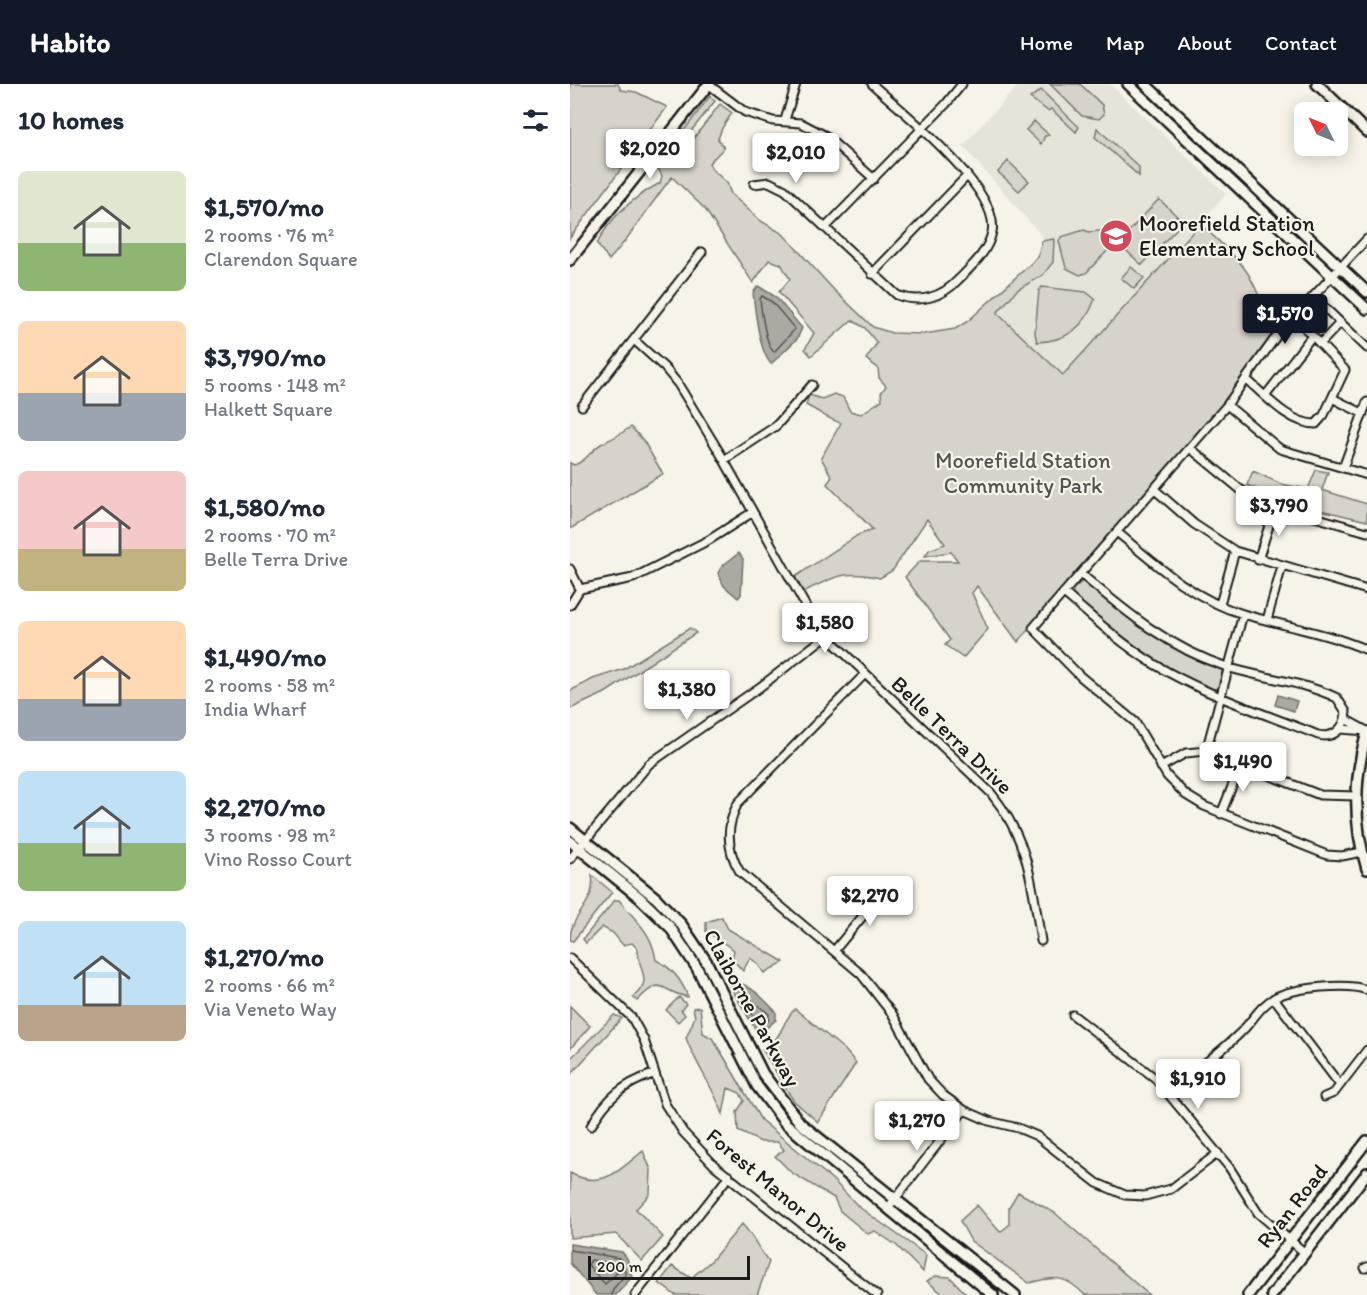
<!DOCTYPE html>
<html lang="en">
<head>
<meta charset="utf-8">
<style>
  body { margin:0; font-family:Itim,sans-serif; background:#f2f2f3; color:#1f2937; height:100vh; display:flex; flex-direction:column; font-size:22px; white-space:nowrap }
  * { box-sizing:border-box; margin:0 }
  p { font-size:20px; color:#747a83 }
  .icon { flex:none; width:33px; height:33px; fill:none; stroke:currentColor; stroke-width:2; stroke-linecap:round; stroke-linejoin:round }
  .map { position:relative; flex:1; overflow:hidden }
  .drawer { display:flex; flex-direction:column; background:#fff; width:570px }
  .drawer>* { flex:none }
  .needle { width:39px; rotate:313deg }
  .buttons { position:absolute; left:724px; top:18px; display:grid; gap:12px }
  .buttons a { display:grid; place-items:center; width:54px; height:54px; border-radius:9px; background:#fff; box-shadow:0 3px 15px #0003; font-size:30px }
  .scale { position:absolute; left:18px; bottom:15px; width:162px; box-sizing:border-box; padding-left:6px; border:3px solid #1c1c1c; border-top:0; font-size:16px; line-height:21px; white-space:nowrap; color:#1c1c1c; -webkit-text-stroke:4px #f7f3e8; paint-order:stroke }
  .price { position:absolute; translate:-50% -51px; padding:0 14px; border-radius:6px; background:#fff; color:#222; font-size:20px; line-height:39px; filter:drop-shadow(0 2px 3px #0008) }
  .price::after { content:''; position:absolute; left:50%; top:36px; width:18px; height:14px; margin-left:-9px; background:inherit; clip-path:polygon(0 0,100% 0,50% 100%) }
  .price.current { background:#111827; color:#fff }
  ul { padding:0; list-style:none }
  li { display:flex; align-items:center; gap:18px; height:150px; padding:0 18px }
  li span { display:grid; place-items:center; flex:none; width:168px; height:120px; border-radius:9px; color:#555 }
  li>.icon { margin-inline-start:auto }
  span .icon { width:72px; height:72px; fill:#fffc; stroke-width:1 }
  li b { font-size:26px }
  h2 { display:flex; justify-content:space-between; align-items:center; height:72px; padding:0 18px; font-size:26px }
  header { display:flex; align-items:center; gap:36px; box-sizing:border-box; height:84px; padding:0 30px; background:#111827; color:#fff }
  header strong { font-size:28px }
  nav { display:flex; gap:33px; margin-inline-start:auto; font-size:21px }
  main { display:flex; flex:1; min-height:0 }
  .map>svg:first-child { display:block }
</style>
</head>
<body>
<header>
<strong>Habito</strong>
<nav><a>Home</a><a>Map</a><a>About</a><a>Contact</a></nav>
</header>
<main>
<section class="drawer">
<h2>10 homes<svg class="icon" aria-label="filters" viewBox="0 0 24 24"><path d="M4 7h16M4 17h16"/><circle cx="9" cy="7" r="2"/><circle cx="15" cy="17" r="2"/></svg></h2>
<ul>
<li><span style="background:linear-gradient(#dfe7d0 60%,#8fb573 0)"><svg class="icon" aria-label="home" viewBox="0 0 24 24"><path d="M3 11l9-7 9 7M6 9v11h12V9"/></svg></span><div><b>$1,570/mo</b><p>2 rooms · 76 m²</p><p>Clarendon Square</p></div></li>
<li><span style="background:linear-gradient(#ffd9b3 60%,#9aa5b1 0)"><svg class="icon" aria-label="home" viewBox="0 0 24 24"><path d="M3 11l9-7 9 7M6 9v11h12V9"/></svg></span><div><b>$3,790/mo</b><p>5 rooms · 148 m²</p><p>Halkett Square</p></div></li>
<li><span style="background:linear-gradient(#f6c9c9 65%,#c2b280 0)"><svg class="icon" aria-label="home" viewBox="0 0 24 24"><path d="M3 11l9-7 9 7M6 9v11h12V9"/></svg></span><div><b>$1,580/mo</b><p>2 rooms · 70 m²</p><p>Belle Terra Drive</p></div></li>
<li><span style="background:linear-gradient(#ffd9b3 65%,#9aa5b1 0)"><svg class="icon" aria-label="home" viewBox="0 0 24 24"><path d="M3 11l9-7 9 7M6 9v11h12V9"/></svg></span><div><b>$1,490/mo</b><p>2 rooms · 58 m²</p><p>India Wharf</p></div></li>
<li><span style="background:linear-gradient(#bfe0f5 60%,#8fb573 0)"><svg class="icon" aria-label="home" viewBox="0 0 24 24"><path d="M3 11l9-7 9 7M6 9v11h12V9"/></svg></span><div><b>$2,270/mo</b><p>3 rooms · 98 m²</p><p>Vino Rosso Court</p></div></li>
<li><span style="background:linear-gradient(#bfe0f5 70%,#b9a48a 0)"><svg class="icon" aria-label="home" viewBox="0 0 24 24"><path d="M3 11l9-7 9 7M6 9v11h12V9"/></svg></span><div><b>$1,270/mo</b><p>2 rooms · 66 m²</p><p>Via Veneto Way</p></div></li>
</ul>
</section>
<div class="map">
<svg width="797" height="1211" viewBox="0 0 797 1211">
  <rect width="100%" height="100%" fill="#f7f3e8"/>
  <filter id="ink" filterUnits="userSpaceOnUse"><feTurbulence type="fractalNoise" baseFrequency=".0167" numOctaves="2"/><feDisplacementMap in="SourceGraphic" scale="12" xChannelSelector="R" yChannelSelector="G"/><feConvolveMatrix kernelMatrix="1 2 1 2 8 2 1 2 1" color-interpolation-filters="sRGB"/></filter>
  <g filter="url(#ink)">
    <path fill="#e6e3d9" d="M449,0h91l116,110 -163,181 -72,-68 62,-58 -90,-103z"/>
    <path fill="#d7d3cb" stroke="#7a7874" stroke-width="1.5" d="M0,0h48l3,6 15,2 31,15 -97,131z
      M480,0h30l22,21 2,9 -5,5 -17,-3z
      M471,6l38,37 -3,5 -25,-23 -3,2 -18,-13z
      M140,12l5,5 -35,44 1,5 6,-3 33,-43 12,9 -10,15 -4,11 6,9 -15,15 3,6 15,14 4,11 30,27 22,13 51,56 39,37 19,6 32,1 31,-5 13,-8 70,-64 4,-16 12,-2 -1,23 -10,13 -26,15 -20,23 66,62 137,-151c16,15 35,30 47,48 11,17 14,35 27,51l-1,10 -44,63 -211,246 -41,-56 -5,7 16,36 -25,29 -18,-13 5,-5 -45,-63 15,-16h38l-7,-9 -26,4 4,-6 16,-6 -18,-25 -34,51 -13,8c-35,-8 -45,-2 -77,14l-8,-15 63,-42 15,-5c-15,-17 -31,-30 -46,-46l5,-7 -11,-19 20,-35c-14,-4 -21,-11 -35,-18l3,-10 13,4 12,-5 9,3 7,14 11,3 21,-14 -1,-7 5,-7 -7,-8 -1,-10 -12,-9 11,-16 -12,-15 -13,-8 -41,36 -6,-7 9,-16 -35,-41 11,-13 -9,-15 -12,-4 -16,23 -48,-74 -33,-32c-22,27 -39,57 -63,83l-12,-16c13,-27 37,-47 63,-61l2,-7 -5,-10z
      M464,37l15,14 -4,1 -4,8 -15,-14z
      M527,44l42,39v9l-44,-39z
      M438,77l21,20 -10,10 -21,-19z
      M589,115l24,23 -41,43 -24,-22z
      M514,146l5,2 19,-2 5,4 -3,14 -24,25 -6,2 -14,-7 -7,-27 2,-4z
      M561,183l13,11 -10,11 -13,-11z
      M472,203l44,5 9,7c-10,28 -28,42 -58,43l-2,-9 4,-43z
      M61,343l12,13 20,34 -93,55v-66l4,2c13,-4 16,-14 27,-21 11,-5 20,-10 30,-17z
      M746,386l12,2 -6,18 45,14v17l-76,-18 -44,-18 6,-14 28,13 27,5z
      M514,496l51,42 88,47 -5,19 -6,2c-57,-26 -93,-54 -140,-94l1,-7z
      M120,544l6,5 -91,60 -35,16v-18l23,-12 31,-10z
      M22,791l20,17 -39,49 -3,-1c0,-27 27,-35 22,-65z
      M45,816h4c17,22 32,30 37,60 15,7 26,21 32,37 -29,-5 -24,-24 -51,4l-4,-4c22,-18 4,-26 5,-48l-6,-6 -9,2 -10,-12 -11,-6 -16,16 -3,-4z
      M152,833l6,12 56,33 -20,11 -7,-10 -7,-5 -7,13 -11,-12 2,-9 -28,-19v-9z
      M109,913l7,7 -5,6 4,5 -7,7 -12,-12z
      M0,922l20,20 -20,23z
      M130,923l3,26 9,5 9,14 40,68 72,60 26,27 67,48 -3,17 -27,-27 -21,-14 -7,3 -28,-23 -6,-13 -42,-25 -17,-17 9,-6 -6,-8h-17l-23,-11 -1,-19 7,-11 -4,-8 -12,-5 -5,26c-10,-27 -27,-49 -37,-76l9,-21 -2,-9z
      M225,925l50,41 11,13 -38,59 -25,-22 -31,-51c23,-12 17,-24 33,-40z
      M44,931l8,3 -52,57v-16z
      M73,1067l8,19 -1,24 -14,15 27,28 -21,24 -26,-27 -46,4v-65c32,17 48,-2 73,-22z
      M448,1108l37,21 94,82h-64c-20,-20 -29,-19 -56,-12l-58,-42 -11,-20 17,-16 23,27 9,-7v-18z
      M172,1140c11,11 17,26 27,38l-12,33h-82l-16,-12 13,-17 19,12 21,-18z
      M365,1192l15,1 17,18h-23l-17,-14z"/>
    <path fill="#aca9a2" stroke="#72716c" stroke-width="1.5" d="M188,202l18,11 26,31 -5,11 -26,25c-12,-13 -16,-54 -18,-71z
      M169,469l4,6 -2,36 -3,3 -14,-12 -6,-13 4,-7z
      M708,611l19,6 -3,10 -19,-6z
      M162,898c17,0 33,18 44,30v8l-13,11 -6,1 -26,-44z
      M0,1160l52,8 5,6 5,19 -16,18h-20l-26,-32z"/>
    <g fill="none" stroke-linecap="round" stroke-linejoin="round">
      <path stroke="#565452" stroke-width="1.5" d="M192,212l10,6 23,27 -21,23c-8,-6 -13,-41 -14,-53z
        M174,910l25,20 -1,7 -10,3 -15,-26z
        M0,1166l49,8 7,16 -13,15 -1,6
        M21,1176l23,4 3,9 -12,11 -17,-19z"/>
      <g stroke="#1c1c1c" stroke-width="11">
        <path id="street" d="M138,0l37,28 28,9 28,2 25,13 48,43
          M215,36l11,-36
          M184,100l15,-2 16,8 112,105c23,9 45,2 61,-15 14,-14 30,-28 34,-48 9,-42 -90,-121 -120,-148
          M255,144l121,-124 16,-20
          M302,190l95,-98
          M750,219l47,45
          M64,256l31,28 13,16 42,69 98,175 173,165c38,47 41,90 50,148
          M750,260l20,-21
          M676,295c19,16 43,45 70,45l8,-9 21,-45 -39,-41
          M696,311l46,-59
          M762,314l30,15
          M657,321l53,44 87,26
          M12,322l120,-154
          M620,364l51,42 18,11 108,31
          M154,376l52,-34 36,-41
          M773,384l24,-66
          M584,405l40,35 41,27 132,39
          M547,448c39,33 76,67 126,82 41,12 85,19 124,36
          M688,476l17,-53
          M0,485l10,20
          M494,509c29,25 58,51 90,71 51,31 109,49 164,71 16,4 27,-7 28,-23l-9,-14c-32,-16 -76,-20 -110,-31 -58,-19 -101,-55 -146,-93
          M650,520l15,-53
          M0,521l10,-16 53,-11 76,-38 44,-28
          M697,536l15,-54
          M294,591l-126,128c-12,23 -12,46 2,69l121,102 32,41 35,64 15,16 21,15 25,11 29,7 19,8 60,47 28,12 20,1 26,-7 47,-36
          M775,635l22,12
          M770,645l27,2
          M636,667l37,-137
          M591,683l25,-14 20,-2 114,44 37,1
          M651,730l20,-50
          M792,768l-20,4 -15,-1 -123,-49 -18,-11 -19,-19 -32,-54 -55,-46 -47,-48 194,-223 51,-71 89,-95
          M0,775l79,-95 111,-77 65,-50
          M264,867l52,-63
          M0,874l62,60 12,22 21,64 18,28 31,33 163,130
          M704,914l66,87
          M503,931l82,63 74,89 29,46 47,40
          M598,1008c24,-19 50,-37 72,-59 13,-12 19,-27 36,-36 18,-9 72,-15 91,-7
          M754,1013l10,-4 33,-43
          M21,1042c16,-28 32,-42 62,-52
          M318,1124l76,-98
          M795,1184l2,-1
          M65,1211l94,-119"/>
      </g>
      <g stroke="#1c1c1c" stroke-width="14">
        <path id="secondary" d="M558,0l239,225
          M575,0l222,208
          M747,0l50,48
          M0,176l139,-176
          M797,648c-13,45 -14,92 0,137
          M0,744l86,70 25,26 25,37 57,113 37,49 215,172
          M0,757l69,56 31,30 27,41 60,118 28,37 208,172
          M678,1211l119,-154
          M702,1211l95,-122"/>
      </g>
      <use href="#street" stroke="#f7f3e8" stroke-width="7"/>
      <use href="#secondary" stroke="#f7f3e8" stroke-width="9"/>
    </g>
  </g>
  <defs>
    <g id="school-disc" transform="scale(1.725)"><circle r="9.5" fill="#d1495b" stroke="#f7f3e8"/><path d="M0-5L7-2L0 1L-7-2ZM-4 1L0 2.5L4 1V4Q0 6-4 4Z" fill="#fff"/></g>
  </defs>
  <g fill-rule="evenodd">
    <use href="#school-disc" x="546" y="152"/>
  </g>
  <g text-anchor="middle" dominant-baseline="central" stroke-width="4.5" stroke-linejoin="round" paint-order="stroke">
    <g font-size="22" fill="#1c1c1c" stroke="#f7f3e8" text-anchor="start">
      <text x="569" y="139">Moorefield Station<tspan x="569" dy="25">Elementary School</tspan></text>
    </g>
    <g font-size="22" fill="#545351" stroke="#f7f3e8">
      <text x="453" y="376">Moorefield Station<tspan x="453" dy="25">Community Park</tspan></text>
    </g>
    <g font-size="22" fill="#1c1c1c" stroke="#f7f3e8">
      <text transform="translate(382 651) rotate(44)">Belle Terra Drive</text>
      <text transform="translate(182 924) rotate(61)">Claiborne Parkway</text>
      <text transform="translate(208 1106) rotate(40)">Forest Manor Drive</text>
      <text transform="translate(722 1122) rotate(-52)">Ryan Road</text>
    </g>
  </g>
</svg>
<div class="buttons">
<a><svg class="needle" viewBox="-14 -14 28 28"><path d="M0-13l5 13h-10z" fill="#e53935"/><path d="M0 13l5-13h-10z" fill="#747a83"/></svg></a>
</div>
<div class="scale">200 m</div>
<b class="price" style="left:80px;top:96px">$2,020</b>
<b class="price" style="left:226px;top:100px">$2,010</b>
<b class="price current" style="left:715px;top:261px">$1,570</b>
<b class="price" style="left:709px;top:453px">$3,790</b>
<b class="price" style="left:255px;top:570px">$1,580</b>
<b class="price" style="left:117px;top:637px">$1,380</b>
<b class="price" style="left:673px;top:709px">$1,490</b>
<b class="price" style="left:300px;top:843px">$2,270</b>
<b class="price" style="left:628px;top:1026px">$1,910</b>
<b class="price" style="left:347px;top:1068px">$1,270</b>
</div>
</main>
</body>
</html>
